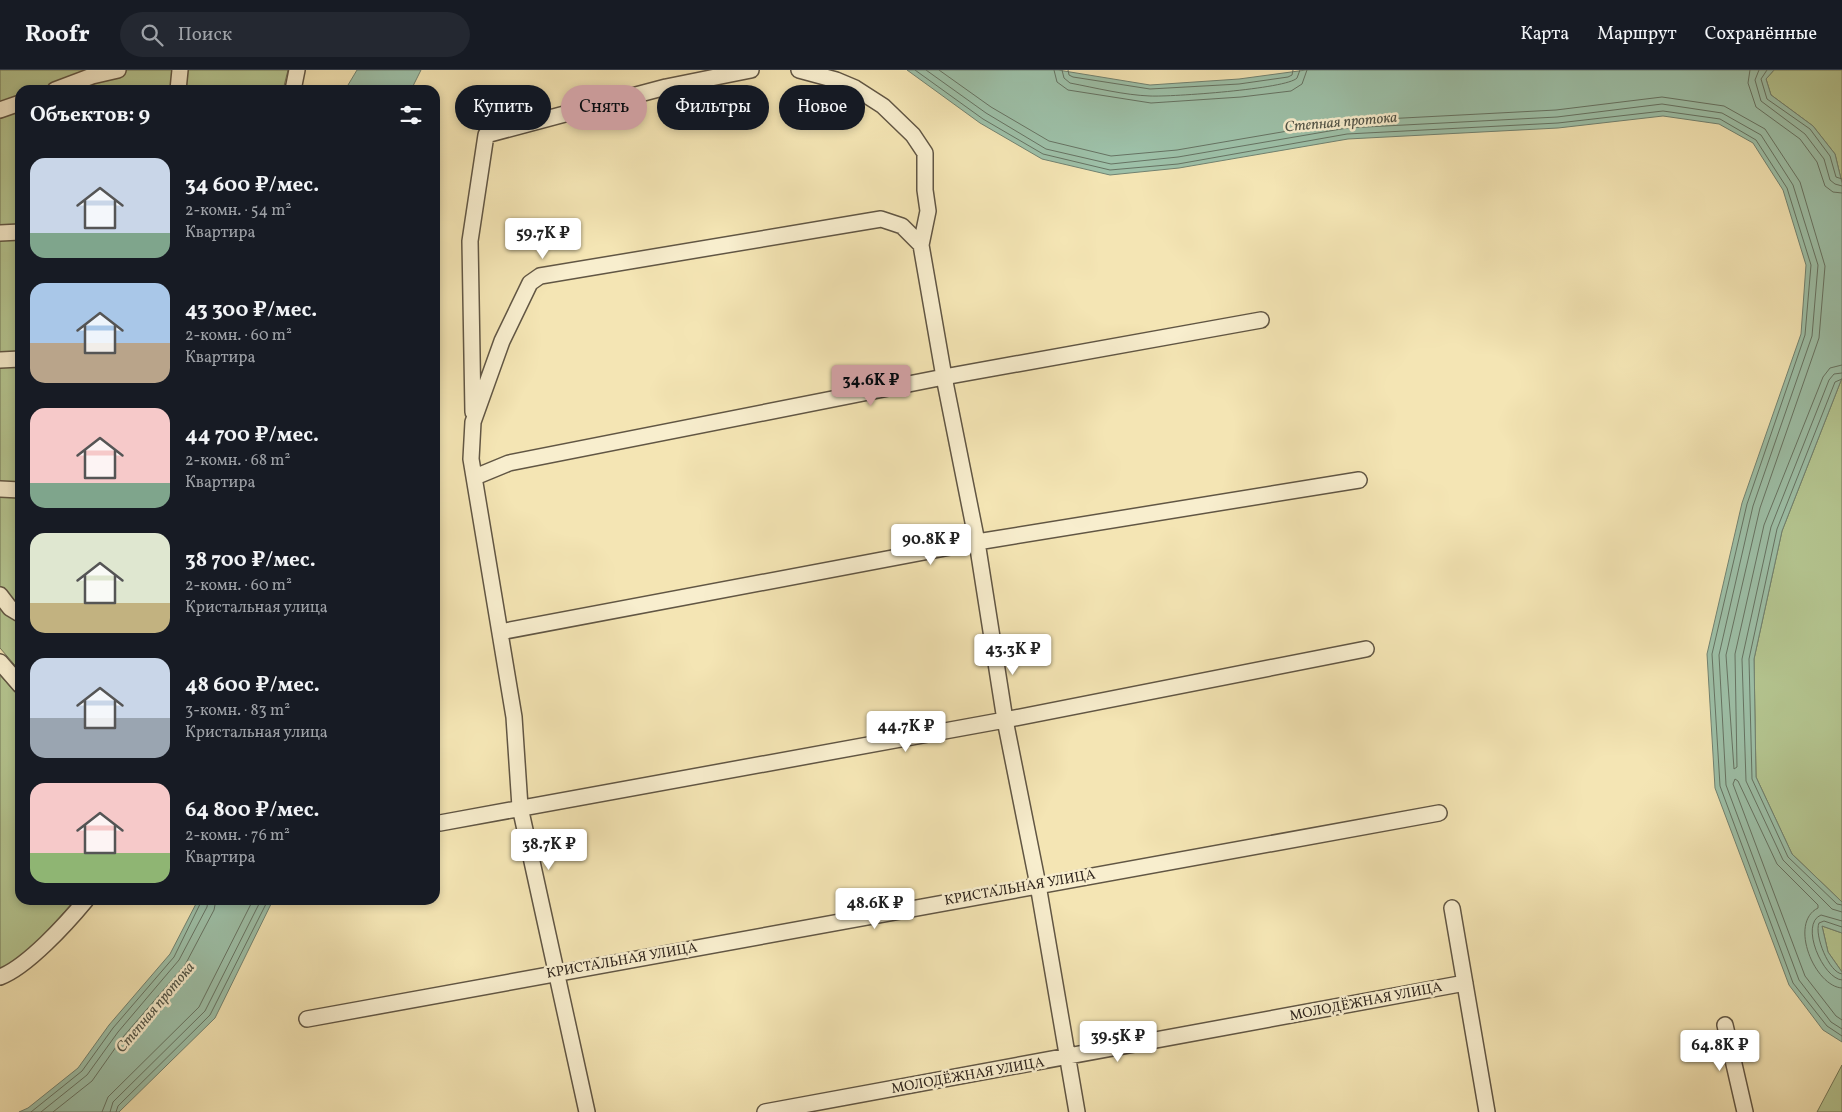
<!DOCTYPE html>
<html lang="ru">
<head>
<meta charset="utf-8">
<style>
  body { margin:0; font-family:Vollkorn,serif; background:#242831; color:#f1f3f6; height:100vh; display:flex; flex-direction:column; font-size:19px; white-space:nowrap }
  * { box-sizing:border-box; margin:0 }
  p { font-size:16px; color:#9ea1a6 }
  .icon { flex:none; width:28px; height:28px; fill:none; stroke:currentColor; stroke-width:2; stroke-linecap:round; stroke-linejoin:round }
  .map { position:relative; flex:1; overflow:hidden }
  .drawer { position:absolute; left:15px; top:15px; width:425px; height:820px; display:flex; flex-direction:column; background:#171b24; border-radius:15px; box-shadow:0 2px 8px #0003 }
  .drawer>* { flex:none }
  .guide { position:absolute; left:455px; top:15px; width:475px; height:45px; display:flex; gap:10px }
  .price { position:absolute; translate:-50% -42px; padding:0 11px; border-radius:5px; background:#fff; color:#222; font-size:16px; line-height:32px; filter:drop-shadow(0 1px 2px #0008) }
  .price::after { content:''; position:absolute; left:50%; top:30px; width:15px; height:11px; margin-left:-8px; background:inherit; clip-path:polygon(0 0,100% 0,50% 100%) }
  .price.selected { background:#c59692; color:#111 }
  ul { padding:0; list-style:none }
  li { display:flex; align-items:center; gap:15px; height:125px; padding:0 15px }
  li span { display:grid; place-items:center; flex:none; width:140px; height:100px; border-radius:15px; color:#555 }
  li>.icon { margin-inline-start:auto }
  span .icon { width:60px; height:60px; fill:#fffc; stroke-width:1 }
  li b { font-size:21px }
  h2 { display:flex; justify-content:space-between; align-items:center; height:60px; padding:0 15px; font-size:21px }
  .tag { padding:0 18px; border-radius:22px; background:#171b24; box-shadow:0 2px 8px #0003; font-size:18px; line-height:45px }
  .tag.selected { background:#c59692; color:#111 }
  header { display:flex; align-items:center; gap:30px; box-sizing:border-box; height:70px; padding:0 25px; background:#171b24; border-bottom:1px solid #363941 }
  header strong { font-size:24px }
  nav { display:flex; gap:28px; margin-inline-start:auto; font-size:18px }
  .search { width:350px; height:45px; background:#242831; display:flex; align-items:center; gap:12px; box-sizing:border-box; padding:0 18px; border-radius:28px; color:#9ea1a6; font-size:19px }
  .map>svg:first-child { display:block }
</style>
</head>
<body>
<header>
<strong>Roofr</strong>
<div class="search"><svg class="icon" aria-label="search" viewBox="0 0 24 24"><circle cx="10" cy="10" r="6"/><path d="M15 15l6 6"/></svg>Поиск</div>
<nav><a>Карта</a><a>Маршрут</a><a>Сохранённые</a></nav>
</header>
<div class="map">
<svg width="1842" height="1042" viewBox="0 0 1842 1042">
  <rect width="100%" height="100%" fill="#f4e5b4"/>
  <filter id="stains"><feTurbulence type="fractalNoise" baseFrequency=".004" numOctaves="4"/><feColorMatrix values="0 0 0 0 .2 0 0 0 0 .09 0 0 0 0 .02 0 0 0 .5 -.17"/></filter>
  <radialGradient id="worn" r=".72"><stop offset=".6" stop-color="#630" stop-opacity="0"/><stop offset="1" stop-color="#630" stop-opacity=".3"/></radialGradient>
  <path fill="#b5c691" stroke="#727658" d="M0,0h288l-5,20h-263v581l-20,-23z
    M1774,0h68v113l-7,-29 -22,-28 -42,-31 -5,-16z
    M1842,308v524l-50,-48 -36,-77 -2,-118 28,-128z
    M0,605l20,23v202h55l-47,52 -28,21z
    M1822,856l20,7v39l-14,-20z
    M1842,995v47h-25z"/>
  <path fill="#9dc0a8" stroke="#718271" d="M357,0h64l-10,20h-66z
    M907,0h151l92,15 89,-6 67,-9h468l-8,9 5,16 42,31 22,28 7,29v195l-60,153 -28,128 2,118 36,77 50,48v31l-20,-7 6,26 14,20v70l-19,-12 -34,-45 -74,-197 -8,-134 35,-151 59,-169 5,-69 -23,-75 -30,-47 -34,-19 -56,-8 -105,12 -210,11 -169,29 -69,7 -68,-16 -62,-36z
    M198,830h75l-58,118 -96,94h-100l9,-4 50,-40 31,-43 61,-71z"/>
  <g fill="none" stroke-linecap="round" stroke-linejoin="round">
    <path stroke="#667363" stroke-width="1" d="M915,0l68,49 60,35 67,16 68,-6 169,-30 211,-11 105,-12 57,8 36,21 31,48 24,77 -6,70 -58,169 -35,150 8,132 73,197 34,43 15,10
      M926,0l60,43 60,36 65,15 67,-7 169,-29 210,-11 105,-13 60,9 39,22 32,50 25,80 -6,71 -59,170 -34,149 7,130 73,195 32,42 11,7
      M939,0l52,37 58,34 62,15 66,-6 169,-29 210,-11 106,-13 62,9 41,23 35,53 25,84 -6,72 -59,170 -34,147 8,114 3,-2 -2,-113 29,-129 59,-148 7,-9 12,-3
      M1054,0l3,12 11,8 83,13 90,-6 50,-6 11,-7 5,-14
      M1062,0l2,8 6,5c26,5 54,12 80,13 21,1 137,-7 147,-18l3,-8
      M1068,0l1,5 4,2 77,12 89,-5 49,-7 4,-2 1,-5
      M1750,0l-2,13 8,24 44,32 17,23 8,24 8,6 9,1
      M1759,0l-4,10 6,21 44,33 19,25 6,21 5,4 7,2
      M1767,0l-6,9 6,20 43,30 20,27 6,21 6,2
      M1842,303l-8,1 -5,6 -58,147 -29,132 4,122 37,79 49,49 10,3
      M1842,309l-7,3 -58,147 -28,130 3,120 36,78 49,47 5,1
      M1842,851l-21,-6c-22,9 2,64 21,65
      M1842,857l-18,-6 -5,2c-5,12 10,50 23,51
      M1842,918c-27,-1 -54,-65 -24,-80v-3l-41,-41 -39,-83 -3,-2 -2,5 72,192 31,40 6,4
      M31,1042l51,-41 31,-43 61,-71 28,-57
      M41,1042l46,-37 31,-43 61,-72 28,-53 1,-7
      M53,1042l39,-31 31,-44 62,-72 29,-55 2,-10
      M102,1042l6,-15 91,-90 54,-107
      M110,1042l3,-10 92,-91 56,-111
      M116,1042l2,-6 92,-91 58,-115"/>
    <g stroke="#615644" stroke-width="18">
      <path id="minor" d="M799,0l37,10 19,8 28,18 30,29 12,18v37l3,21 -7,34 23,132 33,165 28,178 33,165 39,227
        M55,20l37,-14 26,-6
        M178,20l2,-20
        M293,20l4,-20
        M0,40l20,-7
        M0,163l20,-1
        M0,290l20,-1
        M473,342l-3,-171 16,-106 180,-48 85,-17
        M475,407l34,-14 435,-86 317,-57
        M0,419l20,1
        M0,525l10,13 10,6
        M500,562l477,-90 382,-62
        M0,592l20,23
        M440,753l565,-103 361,-71
        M1452,838l35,204
        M0,907c27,-10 67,-54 86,-77
        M307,949l1132,-206
        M1725,955l20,87
        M587,1042l-67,-305 -6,-90 -43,-258 2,-37 29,-81 28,-58 10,-7 341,-57 21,7 19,19
        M765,1042l700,-129"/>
    </g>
    <use href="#minor" stroke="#f8eece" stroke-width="15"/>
  </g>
  <g text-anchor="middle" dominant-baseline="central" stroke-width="5" stroke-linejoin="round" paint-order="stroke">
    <g font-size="14" fill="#30261e" stroke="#f8eece">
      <text transform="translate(1020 818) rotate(-10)">КРИСТАЛЬНАЯ УЛИЦА</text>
      <text transform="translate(622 891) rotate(-10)">КРИСТАЛЬНАЯ УЛИЦА</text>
      <text transform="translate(1366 932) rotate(-11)">МОЛОДЁЖНАЯ УЛИЦА</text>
      <text transform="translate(968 1006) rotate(-10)">МОЛОДЁЖНАЯ УЛИЦА</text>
    </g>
    <g font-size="15" font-style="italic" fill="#515447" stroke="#f8eece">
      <text transform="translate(1341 53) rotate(-5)">Степная протока</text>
      <text transform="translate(156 938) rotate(-50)">Степная протока</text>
    </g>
  </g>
  <rect width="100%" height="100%" filter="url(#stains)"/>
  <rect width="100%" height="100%" fill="url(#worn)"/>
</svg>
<b class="price" style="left:543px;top:190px">59.7K ₽</b>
<b class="price selected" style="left:871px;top:337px">34.6K ₽</b>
<b class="price" style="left:931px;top:496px">90.8K ₽</b>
<b class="price" style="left:1013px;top:606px">43.3K ₽</b>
<b class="price" style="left:906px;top:683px">44.7K ₽</b>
<b class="price" style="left:549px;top:801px">38.7K ₽</b>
<b class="price" style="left:875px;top:860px">48.6K ₽</b>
<b class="price" style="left:1118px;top:993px">39.5K ₽</b>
<b class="price" style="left:1720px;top:1002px">64.8K ₽</b>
<div class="guide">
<a class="tag">Купить</a>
<a class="tag selected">Снять</a>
<a class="tag">Фильтры</a>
<a class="tag">Новое</a>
</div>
<section class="drawer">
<h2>Объектов: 9<svg class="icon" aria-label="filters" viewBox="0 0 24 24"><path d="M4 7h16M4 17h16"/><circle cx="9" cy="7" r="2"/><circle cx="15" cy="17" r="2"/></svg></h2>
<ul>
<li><span style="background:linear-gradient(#c9d6e8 75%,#7fa58c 0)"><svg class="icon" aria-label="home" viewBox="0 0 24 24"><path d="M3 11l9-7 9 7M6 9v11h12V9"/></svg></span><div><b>34 600 ₽/мес.</b><p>2-комн. · 54 m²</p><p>Квартира</p></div></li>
<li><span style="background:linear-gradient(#a9c7e8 60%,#b9a48a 0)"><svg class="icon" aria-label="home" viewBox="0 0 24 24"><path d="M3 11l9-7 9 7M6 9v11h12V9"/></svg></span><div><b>43 300 ₽/мес.</b><p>2-комн. · 60 m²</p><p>Квартира</p></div></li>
<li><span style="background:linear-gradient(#f6c9c9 75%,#7fa58c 0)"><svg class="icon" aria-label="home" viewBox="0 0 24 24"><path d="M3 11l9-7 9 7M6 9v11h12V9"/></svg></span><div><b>44 700 ₽/мес.</b><p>2-комн. · 68 m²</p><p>Квартира</p></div></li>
<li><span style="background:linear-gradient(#dfe7d0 70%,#c2b280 0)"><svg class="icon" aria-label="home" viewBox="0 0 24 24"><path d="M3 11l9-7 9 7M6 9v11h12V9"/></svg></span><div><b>38 700 ₽/мес.</b><p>2-комн. · 60 m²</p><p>Кристальная улица</p></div></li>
<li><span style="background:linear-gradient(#c9d6e8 60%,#9aa5b1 0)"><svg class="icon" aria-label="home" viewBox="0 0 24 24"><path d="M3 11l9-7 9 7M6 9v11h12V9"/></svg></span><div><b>48 600 ₽/мес.</b><p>3-комн. · 83 m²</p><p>Кристальная улица</p></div></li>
<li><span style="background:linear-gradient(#f6c9c9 70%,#8fb573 0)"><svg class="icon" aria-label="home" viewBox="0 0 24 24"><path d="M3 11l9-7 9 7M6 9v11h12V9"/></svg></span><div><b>64 800 ₽/мес.</b><p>2-комн. · 76 m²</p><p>Квартира</p></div></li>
</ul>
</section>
</div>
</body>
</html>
